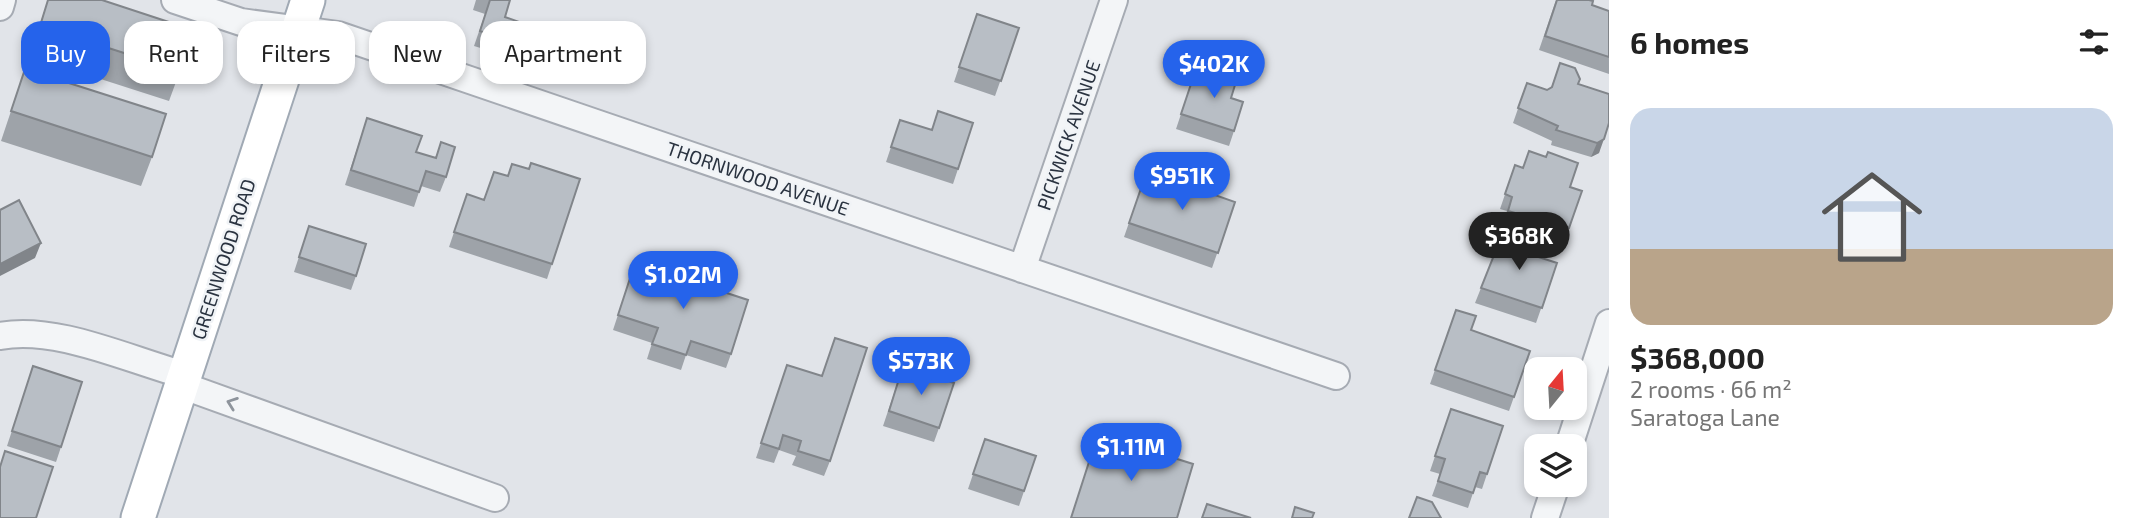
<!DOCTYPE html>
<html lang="en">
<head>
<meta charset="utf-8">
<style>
  body { margin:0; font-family:"Exo 2",sans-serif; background:#f2f2f2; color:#222; height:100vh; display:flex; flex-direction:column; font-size:26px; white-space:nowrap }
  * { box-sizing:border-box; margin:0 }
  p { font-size:23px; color:#767676 }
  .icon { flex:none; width:38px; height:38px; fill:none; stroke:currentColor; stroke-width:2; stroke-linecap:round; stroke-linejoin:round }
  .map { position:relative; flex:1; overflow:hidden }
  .sheet { display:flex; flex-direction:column; background:#fff; width:525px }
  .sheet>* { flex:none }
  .hud { position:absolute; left:21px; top:21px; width:665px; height:63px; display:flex; gap:14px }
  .needle { width:46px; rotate:18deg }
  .tools { position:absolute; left:1524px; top:357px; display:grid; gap:14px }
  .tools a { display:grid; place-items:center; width:63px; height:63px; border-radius:14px; background:#fff; box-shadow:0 4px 10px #0003; font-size:35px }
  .price { position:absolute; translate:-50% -60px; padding:0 16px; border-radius:24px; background:#2563eb; color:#fff; font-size:23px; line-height:46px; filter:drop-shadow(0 2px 4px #0008) }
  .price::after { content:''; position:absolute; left:50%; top:42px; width:21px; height:16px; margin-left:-10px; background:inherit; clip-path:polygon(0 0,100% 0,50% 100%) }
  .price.active { background:#222; color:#fff }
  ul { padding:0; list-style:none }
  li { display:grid; align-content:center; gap:14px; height:371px; padding:0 21px }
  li+li { border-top:2px solid #e0e0e0 }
  li span { display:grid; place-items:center; height:217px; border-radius:21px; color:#555 }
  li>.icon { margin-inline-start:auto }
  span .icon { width:126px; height:126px; fill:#fffc; stroke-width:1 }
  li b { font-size:30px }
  h2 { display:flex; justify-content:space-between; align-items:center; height:84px; padding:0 21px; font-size:30px }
  .chip { padding:0 24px; border-radius:21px; background:#fff; box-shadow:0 4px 10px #0003; font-size:24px; line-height:63px }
  .chip.active { background:#2563eb; color:#fff }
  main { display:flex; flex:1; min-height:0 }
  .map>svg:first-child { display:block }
</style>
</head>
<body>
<main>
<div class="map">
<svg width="1609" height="518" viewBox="0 0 1609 518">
  <rect width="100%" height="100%" fill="#e1e4e9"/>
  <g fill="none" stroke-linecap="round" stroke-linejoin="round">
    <g stroke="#a6abb3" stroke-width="30">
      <path id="minor" d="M175,0l66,22 97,13 998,341
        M0,7l2,-7
        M1022,269l92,-269
        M0,336c56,-11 129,24 185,39
        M181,385l314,113
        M1569,446l40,-123
        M1545,518l11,-33"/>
    </g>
    <g stroke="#a0a9b4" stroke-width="37">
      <path id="major" d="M138,518l170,-518"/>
    </g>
    <use href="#minor" stroke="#f3f5f7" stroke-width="26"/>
    <use href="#major" stroke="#fff" stroke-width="33"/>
  </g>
  <path fill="#9ea3a9" d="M48,0h54l78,71 -11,30 -140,-45z
    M476,0h34l-5,17 20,7 -12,34 -39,-12 11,-32 -12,-4z
    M1556,0l36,5 17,6v63l-70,-24z
    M977,14l42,14 -24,68 -41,-14z
    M1560,63l18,21 31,10 -10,59 -8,4 -40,-12 1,-4 -39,-18 14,-40 20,7 4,-2z
    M1221,66l10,32 3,33 -5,15 -53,-17 18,-54 21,7z
    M25,69l127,88 -11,29 -140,-45z
    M367,118l49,34 19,6 11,19 -6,15 -19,-6 -7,21 -69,-22z
    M900,120l58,49 -5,15 -67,-22z
    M1515,165l67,26 -18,51 -62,-17 5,-14 -7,-2z
    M529,169l51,10 -33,100 -98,-32 18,-53 17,6z
    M1147,171l88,31 -23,66 -88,-31z
    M309,226l47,50 -5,14 -57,-18z
    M1532,255l25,8 -21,60 -61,-20 6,-15z
    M635,263l96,91 -5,14 -40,-13 -5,15 -34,-11 5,-16 -39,-13z
    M1456,310l15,20 59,21 -21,60 -79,-27z
    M33,366l28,81 -5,15 -49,-16z
    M903,366l36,62 -5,14 -51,-16z
    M782,380l48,81 -6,15 -32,-11 4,-9 -17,-6 -5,13 -18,-5z
    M1451,409l36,65 -5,15 -7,-2 -7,21 -36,-12 8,-22 -10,-3z
    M985,439l51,17 -17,50 -51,-17z"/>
  <path fill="#81858a" d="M1604,139l-5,14 -8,4 6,-14z
    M41,243l-6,15 -35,18v-12z"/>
  <path fill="#b8bec5" stroke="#81858a" stroke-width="2" d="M48,0h54l91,30 -13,41 -140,-45z
    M490,0h20l-5,17 20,7 -7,19 -38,-12z
    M1557,0h32l4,1 -1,4 17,6v46l-64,-21z
    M977,14l42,14 -18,53 -42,-14z
    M1560,63l15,5 5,11 -2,5 31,10v29l-5,16 -7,4 -41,-13 2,-4 -40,-18 9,-25 20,7 5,-3z
    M1221,66l18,6 -8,26 12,4 -9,29 -53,-17 13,-39 22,7z
    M25,69l141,45 -14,43 -141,-46z
    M938,111l35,12 -15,46 -67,-22 9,-27 32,10z
    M367,118l55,18 -6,16 20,6 5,-16 14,5 -9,30 -20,-6 -7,21 -68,-22z
    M1529,151l17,6 2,-5 30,11 -8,24 12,4 -13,37 -61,-17 4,-14 -7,-3 10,-29 8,3z
    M531,163l49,16 -28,85 -98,-32 13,-38 17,6 10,-28 14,4 4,-12 17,5z
    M1147,171l88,31 -17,51 -89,-30z
    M19,200l22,43 -41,21v-54z
    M309,226l57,18 -10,32 -57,-19z
    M1504,230l17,5 11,20 25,8 -15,45 -61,-20z
    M635,263l113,37 -17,54 -40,-13 -5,14 -34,-11 6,-16 -40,-13z
    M1456,310l20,6 -5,14 59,21 -16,46 -79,-27z
    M835,338l32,10 -37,113 -32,-10 3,-10 -18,-6 -4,14 -18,-6 26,-78 35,11z
    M33,366l49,16 -21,65 -49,-16z
    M903,366l51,17 -15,45 -50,-17z
    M1451,409l52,17 -16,48 -7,-2 -7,21 -35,-12 7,-22 -10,-3z
    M1098,434l95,30 -16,54h-106z
    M985,439l51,17 -12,35 -51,-17z
    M5,451l48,16 -17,51h-36v-51z
    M1417,497l15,5 9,16h-32z
    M1207,504l44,14h-49z
    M1295,507l19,6 -2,5h-20z"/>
  <defs><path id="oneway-chevron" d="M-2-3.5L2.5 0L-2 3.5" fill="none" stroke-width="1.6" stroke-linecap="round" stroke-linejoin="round" transform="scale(1.75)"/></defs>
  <use stroke="#8e949c" href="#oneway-chevron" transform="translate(232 403) rotate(-160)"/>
  <g text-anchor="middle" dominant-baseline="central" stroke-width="5" stroke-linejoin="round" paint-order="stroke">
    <g font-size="19" fill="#2a3340" stroke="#f0f3f6">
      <text transform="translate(1068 135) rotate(-71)">PICKWICK AVENUE</text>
      <text transform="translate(758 178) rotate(19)">THORNWOOD AVENUE</text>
      <text transform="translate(223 259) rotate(-72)">GREENWOOD ROAD</text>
    </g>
  </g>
</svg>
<div class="tools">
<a><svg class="needle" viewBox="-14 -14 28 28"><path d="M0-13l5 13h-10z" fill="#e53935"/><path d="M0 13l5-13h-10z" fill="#767676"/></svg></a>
<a><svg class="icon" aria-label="layers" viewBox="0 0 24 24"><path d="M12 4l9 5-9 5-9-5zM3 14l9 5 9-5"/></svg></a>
</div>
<b class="price" style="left:1214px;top:100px">$402K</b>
<b class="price" style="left:1182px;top:212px">$951K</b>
<b class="price active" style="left:1519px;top:272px">$368K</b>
<b class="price" style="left:683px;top:311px">$1.02M</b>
<b class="price" style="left:921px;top:397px">$573K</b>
<b class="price" style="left:1131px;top:483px">$1.11M</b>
<div class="hud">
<a class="chip active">Buy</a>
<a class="chip">Rent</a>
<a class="chip">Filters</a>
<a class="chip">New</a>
<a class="chip">Apartment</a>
</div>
</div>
<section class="sheet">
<h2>6 homes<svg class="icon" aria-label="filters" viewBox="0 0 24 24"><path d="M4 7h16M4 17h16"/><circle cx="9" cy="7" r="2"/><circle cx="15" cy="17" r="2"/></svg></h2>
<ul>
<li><span style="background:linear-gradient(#c9d6e8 65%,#b9a48a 0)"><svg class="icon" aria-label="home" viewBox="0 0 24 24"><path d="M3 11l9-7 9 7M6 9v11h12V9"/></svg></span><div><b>$368,000</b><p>2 rooms · 66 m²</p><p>Saratoga Lane</p></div></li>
</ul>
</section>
</main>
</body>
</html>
